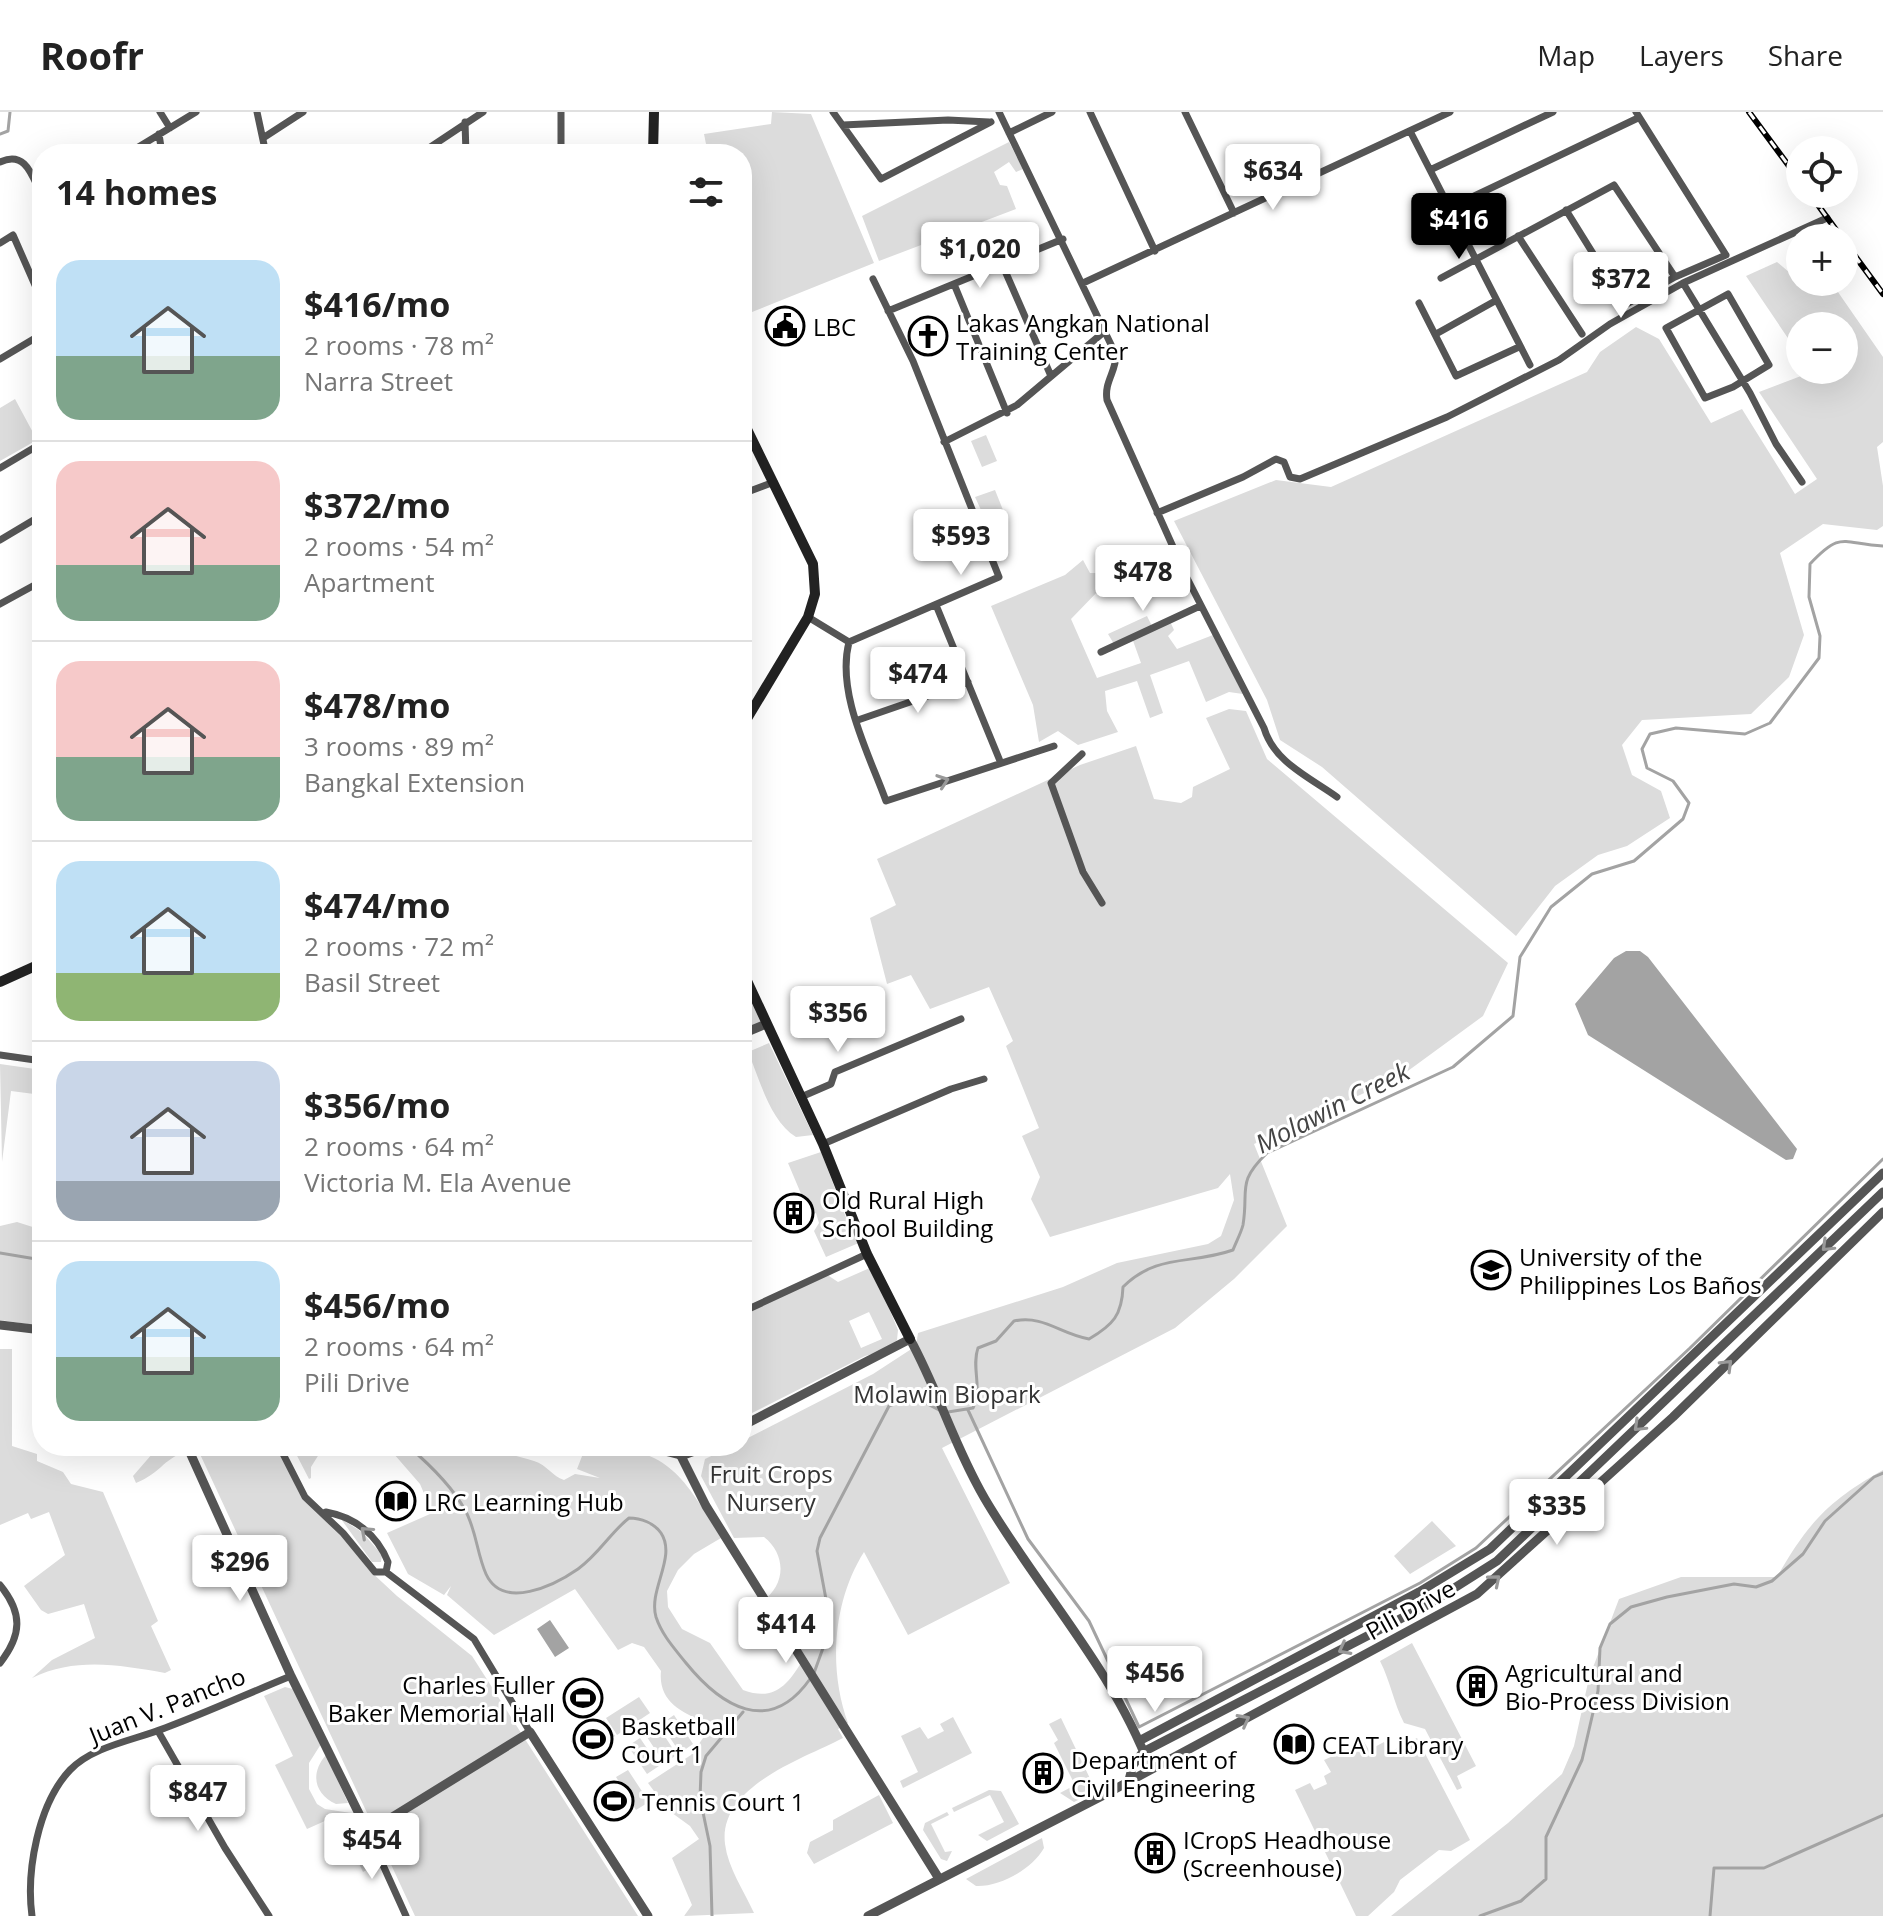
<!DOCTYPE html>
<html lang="en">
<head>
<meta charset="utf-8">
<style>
  body { margin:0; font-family:"Open Sans",sans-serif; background:#f6f6f6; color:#222; height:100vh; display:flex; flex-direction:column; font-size:30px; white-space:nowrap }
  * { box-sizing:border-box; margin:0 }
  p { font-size:26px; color:#767676 }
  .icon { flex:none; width:44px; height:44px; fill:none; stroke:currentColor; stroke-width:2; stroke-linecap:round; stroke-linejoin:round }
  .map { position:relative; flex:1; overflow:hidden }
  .details { position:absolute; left:32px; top:32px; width:720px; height:1312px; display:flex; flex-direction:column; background:#fff; border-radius:32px; box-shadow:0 8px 32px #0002 }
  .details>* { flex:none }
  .fabs { position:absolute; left:1786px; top:24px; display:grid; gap:16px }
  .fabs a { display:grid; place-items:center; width:72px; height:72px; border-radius:50%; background:#fff; box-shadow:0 8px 32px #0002; font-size:40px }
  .price { position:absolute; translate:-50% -68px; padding:0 18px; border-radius:8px; background:#fff; color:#222; font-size:26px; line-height:52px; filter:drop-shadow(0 2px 4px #0008) }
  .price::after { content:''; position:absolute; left:50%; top:48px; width:24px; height:18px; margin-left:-12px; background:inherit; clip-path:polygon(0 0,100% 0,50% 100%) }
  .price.selected { background:#000; color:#fff }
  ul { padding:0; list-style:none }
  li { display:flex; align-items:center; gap:24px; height:200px; padding:0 24px }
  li+li { border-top:2px solid #e0e0e0 }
  li span { display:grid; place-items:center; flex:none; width:224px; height:160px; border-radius:24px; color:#555 }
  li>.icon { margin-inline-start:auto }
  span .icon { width:96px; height:96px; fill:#fffc; stroke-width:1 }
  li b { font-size:34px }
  h2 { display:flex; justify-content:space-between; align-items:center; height:96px; padding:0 24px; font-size:34px }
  header { display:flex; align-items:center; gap:48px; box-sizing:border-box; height:112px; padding:0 40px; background:#fff; border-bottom:2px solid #e0e0e0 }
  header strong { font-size:38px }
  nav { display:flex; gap:44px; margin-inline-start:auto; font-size:28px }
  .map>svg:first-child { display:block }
</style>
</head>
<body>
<header>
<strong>Roofr</strong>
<nav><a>Map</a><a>Layers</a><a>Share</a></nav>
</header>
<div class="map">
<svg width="1883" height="1804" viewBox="0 0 1883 1804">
  <rect width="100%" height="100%" fill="#fff"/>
  <path fill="#dcdcdc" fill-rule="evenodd" d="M772,0l39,2 63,149 -132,53v-162h-34l-4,-20 67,-10z
    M1009,30l14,27 -7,3 -7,-10 -15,10 6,13 7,1 9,23 -137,52 -17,-45z
    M1777,150l26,22 28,-2 52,75v85l-6,5 6,39v40l-6,4 -54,-6 -43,29 24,82 -15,42 -38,37 -109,6 -20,25 10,30 29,16 9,27 -43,28 -29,9 -43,31 -39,50 -194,-169 -42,-27 -13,-40 -93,-179 102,-41 55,7 256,-115 13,-20 36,-25 23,12 52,84 31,-14 53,85 22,-15 -58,-87 42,-16 1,-6h42v-44h-44v30l-54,-80z
    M15,287l22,41 -37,21v-53z
    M986,323l11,26 -15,6 -11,-26z
    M995,378l10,25 -18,8 -12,-26z
    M1083,448l7,13h6l6,14 -31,32 26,59 44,-15 -9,-25 -18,6 -6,-10 39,-18 5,10 17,-7 5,11 -6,6 9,13 36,-14 30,59 -14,-2 -23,10 -17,-41 -39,14 13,38 -13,5 -13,-37 -32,10 2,20 11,21 -40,13 -20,-14 -19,11 -6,-37 -42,-99 74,-31z
    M1229,597l17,2 21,48 241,204 -25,53 -82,60 -147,68 33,82 -53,53 -59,49 -233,120 68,135 -102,52 -44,-83c-31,49 -36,116 -16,171l-10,6 5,9c-40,21 -125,48 -118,106 3,24 19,47 29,69l-70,3 8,-11 -20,-47 27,-19 -9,-13 -22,-16 -20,-27 43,-28 17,-24 -5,-10c-23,-9 -45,-21 -42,-50l-17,-24 -12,-4 -14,7 -43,-61 -81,46 -47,-40 4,-9 -7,9 -36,-21 -21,-41 43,-19 1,-4 -11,-26 -33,-38c52,0 97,-1 147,15 13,4 18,15 30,19l11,-6 25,4 -23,-9 9,-23c82,0 96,28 135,92l-27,16 -16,16 -11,21 1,16 14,22 28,14 33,47c30,11 43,-3 58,-27l-40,-61c25,-16 26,-47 3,-65l-30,1 -33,-62 4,-17 27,-13h10v-5l131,-67 43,-28 2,-13 145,-46 54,-24 91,-19 13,-8 13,-36 -4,-26 -12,14 -168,49 -19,-38 9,-22 -18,-41 17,-8 -33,-82 7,-5 -24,-54 -59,22 -19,-34 -24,9 -17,-66 26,-13 -19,-46 203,-94 56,-19 18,53 27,4 11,-6 1,-10 37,-18 -24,-51z
    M742,861l21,50 -21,9z
    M769,931l44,92 -17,2c-26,-16 -36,-57 -48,-85z
    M0,952l42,6v25l-31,-4 -9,71z
    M821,1040l29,76 7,4 4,10 -35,15 -12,-26 5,-8 -3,-10 -6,2 -22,-52z
    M17,1110l25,8v96l-42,-6v-94z
    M872,1155l26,63 -1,10 -7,9 -25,7 -123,62v-104l84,-40 12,8zM869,1200l13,27 -21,9 -12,-27z
    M0,1237h12v97l25,8v7l26,11 8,12 32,8 55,129 -7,5 20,44 -6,3c-46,-8 -89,-16 -133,5l20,-18 43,-22 -11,-34 -36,10 -7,-4 -17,-24 41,-31 -16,-43 -18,7 -3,-6 -28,12z
    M159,1334h25l2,5c-25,10 -24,21 -50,32l-3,-7z
    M203,1334h75l27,54 24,18 39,51 29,27 75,60 166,260h-223l-216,-464z
    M292,1334h23l6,5 -10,16v11l-2,1z
    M1883,1358v446h-492l117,-93 54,-49 12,-28 15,-68 30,-79 62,-22h96c31,-54 51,-76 106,-107z
    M341,1407l21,13 20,23 -1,7h-9z
    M1432,1409l24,25 -46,28 -16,-18z
    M1412,1531l64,123 -19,10 5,12 -5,2 -32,-61 -21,-6c-11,-22 -13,-40 -24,-62z
    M285,1575l8,2 28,55 -12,19v26l8,15 8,5 26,4 26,51 -14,8 -27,-56 -29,13 -32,-64 18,-9 -29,-60z
    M639,1585l11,16 -33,22 -11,-17z
    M674,1603l19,29 -13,9 -19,-29z
    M953,1605l19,36 -69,35 -3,-7 18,-9 -17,-36 19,-9 8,12 16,-8 -4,-7z
    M1061,1606l35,73 -22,11 -14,-9 15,-8 -21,-42 4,-3 -9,-16z
    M604,1608l11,16 -33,22 -11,-17z
    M658,1614l19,29 -13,8 -19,-29z
    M640,1626l19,28 -12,8 -19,-28z
    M1417,1626l53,102 -19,11 -12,-1 -39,30 -6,12 -26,24h-12l-61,-126 15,-7 4,7 13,-6 -3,-8 7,-4 -7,-12 40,-18 5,8 15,-8 6,10z
    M326,1643l22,48 -12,1c-22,-10 -26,-31 -10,-49z
    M628,1658l21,32 -13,8 -20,-33z
    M610,1669l21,32 -13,8 -20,-32z
    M989,1678l12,1 18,33 -32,17 -9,-6 26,-13 -14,-27 -36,17 -2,-4z
    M879,1683l14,28 -79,41 -7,-11 3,-11 23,-12v-10z
    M947,1700l2,3 -18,9 14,28 7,-1 -5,10 -6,-2 -18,-29 2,-7z
    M1042,1726l2,10c-12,21 -44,39 -68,38l-10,-7z"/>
  <path fill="#a3a3a3" d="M1626,839h14l8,6 149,192 -4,10 -7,1 -198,-125 -13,-31 39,-46z
    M550,1508l19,28 -14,9 -18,-28z"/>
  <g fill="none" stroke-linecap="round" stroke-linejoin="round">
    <path stroke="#a3a3a3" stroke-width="3" d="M0,22l8,-3 2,-19
      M0,1141l42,7
      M968,1298l60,129 61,82 50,106 281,-144 56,-35 214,-200 193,-189
      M948,1300l25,-4c10,-21 -2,-40 5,-60l18,-7 18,-20c30,-6 46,13 75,18 24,-14 33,-24 34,-52 34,-34 68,-22 110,-37 3,-8 8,-17 10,-25 6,-36 -7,-42 24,-72l186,-86 60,-51 7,-59 31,-50 41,-33 42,-13 49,-42 6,-16 -16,-22 -26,-13 -5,-19 8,-15 26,-6 69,6 25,-11 49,-65 1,-22 -11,-39 1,-33c32,-34 32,-20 73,-18
      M408,1334c21,18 44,40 57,64 11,19 12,44 21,64 17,37 69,11 92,-5 21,-15 32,-36 51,-51 12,0 25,5 32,15 16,24 -13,57 -5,84 6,18 18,31 30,46 35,43 83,74 124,16
      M814,1561l17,-47 -14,-75 3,-13 69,-132 23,-10 29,15
      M712,1804l-2,-70 -10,-48 1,-26 5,-16 37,-44
      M1480,1804l41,-15 25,-22v-42l36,-77 16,-69 2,-43 10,-24 21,-17 36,-10 67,-13 22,3 16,-6 31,-27 22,-33 49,-44 9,-4
      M1710,1804l4,-48h50l119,-53"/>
    <path stroke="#555" stroke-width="7" d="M160,0l10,16
      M257,0l9,42
      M833,0l48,67 110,-57
      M999,0l117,243c0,17 -12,27 -9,45l80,178 77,150c10,34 45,49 73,69
      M1090,0l65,139
      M1185,0l49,101
      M465,10l1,32
      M843,13l105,-5 41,2
      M1410,19l120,234
      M1009,21l43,-21
      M159,22l3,20
      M263,26l40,-26
      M127,42l69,-42
      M420,42l63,-42
      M561,42v-42
      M0,50c26,-12 32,14 42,34
      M1430,58l123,-58
      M1449,96l189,-90
      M1566,98l59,95 50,-28 51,-22 -90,-143
      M1518,124l64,98
      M0,131l13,-8 29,66
      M1002,152l49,112
      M1441,166l173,-93 61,92
      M1083,171l367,-171
      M1683,171l67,110 26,51 26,38
      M954,172l53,129
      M1728,182l41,71 -36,22 -28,11 -39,-70z
      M1419,191l37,73 63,-29
      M888,199l175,-72
      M1436,222l59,-33
      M0,247l42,-25
      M944,330l73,-37 88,-74
      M0,356l42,-25
      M742,382l32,-12
      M1157,401l86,-36 33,-18 8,3 6,15 10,2 147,-62 112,-57 51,-36 73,-41 144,-65
      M0,428l42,-25
      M0,492l42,-23
      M936,493l64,156
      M808,505l41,25
      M849,530l150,-65 -86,-216 -40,-82
      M849,530c-13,51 20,112 37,159l168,-55
      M1101,540l99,-46
      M858,608l110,-38
      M1082,642l-31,29 32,89 19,31
      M0,943l42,6
      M801,985l30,-13 4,-12 126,-53
      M823,1032l128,-55 33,-10
      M742,1200l125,-58
      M279,1334l26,51 38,36 32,39h11l88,67 56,93
      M642,1334l39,10
      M326,1400c28,5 51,22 62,50l-2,10
      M0,1473c23,28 22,50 0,78
      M158,1619l67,117 44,68
      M368,1720l38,84
      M32,1804c-6,-45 6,-112 38,-146 23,-24 65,-30 95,-42 43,-16 84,-35 126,-52"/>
    <path stroke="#555" stroke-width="9" d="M742,922l24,-10
      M0,1213l42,5
      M742,1314l168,-87c28,51 45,109 75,160 53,90 128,170 165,269
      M187,1334l104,230 77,156 162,-100 118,184
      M708,1334l-27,10 25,50 232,371
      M1139,1629l280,-149 71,-43 393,-376
      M1129,1668l4,-15 10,-13 286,-148 68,-43 386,-369
      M868,1804l234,-120 375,-202 196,-177 210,-205"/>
    <path stroke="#222" stroke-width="10" d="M653,42l1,-42
      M742,307l71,145 2,30 -7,23 -66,110
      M742,858l81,174 44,110 43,85
      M0,870l42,-19"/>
    <g stroke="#000" stroke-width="6">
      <path id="rail" d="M1749,0l51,69
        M1810,82l32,44
        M1844,129l39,53"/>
    </g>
    <use href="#rail" stroke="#fff" stroke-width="3" stroke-dasharray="9" stroke-linecap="butt"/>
  </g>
  <defs><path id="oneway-chevron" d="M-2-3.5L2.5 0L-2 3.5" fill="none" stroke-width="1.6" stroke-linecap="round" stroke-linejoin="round" transform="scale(2)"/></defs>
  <g stroke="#999">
    <use href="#oneway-chevron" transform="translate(943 669) rotate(-19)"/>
    <use href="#oneway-chevron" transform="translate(1827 1134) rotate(136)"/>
    <use href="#oneway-chevron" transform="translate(1727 1253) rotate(-45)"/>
    <use href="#oneway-chevron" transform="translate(1639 1314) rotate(136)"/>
    <use href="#oneway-chevron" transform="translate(366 1420) rotate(-138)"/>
    <use href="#oneway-chevron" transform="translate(1495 1468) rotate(-40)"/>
    <use href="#oneway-chevron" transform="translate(1344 1537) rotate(152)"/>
    <use href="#oneway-chevron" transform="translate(1244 1608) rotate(-28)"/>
  </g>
  <defs>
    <g id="civic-ring" transform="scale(2)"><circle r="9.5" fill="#fff" stroke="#000" stroke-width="1.5"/><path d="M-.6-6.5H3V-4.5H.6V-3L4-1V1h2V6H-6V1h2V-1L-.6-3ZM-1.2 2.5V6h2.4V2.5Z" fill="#000"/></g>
    <g id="church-ring" transform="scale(2)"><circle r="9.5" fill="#fff" stroke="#000" stroke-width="1.5"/><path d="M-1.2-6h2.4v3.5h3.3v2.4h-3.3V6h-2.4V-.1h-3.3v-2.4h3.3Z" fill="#000"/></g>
    <g id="building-ring" transform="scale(2)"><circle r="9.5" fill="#fff" stroke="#000" stroke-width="1.5"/><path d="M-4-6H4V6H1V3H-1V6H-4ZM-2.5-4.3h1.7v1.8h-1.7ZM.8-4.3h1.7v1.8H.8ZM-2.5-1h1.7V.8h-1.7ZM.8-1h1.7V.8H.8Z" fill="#000"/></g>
    <g id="university-ring" transform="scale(2)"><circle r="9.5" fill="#fff" stroke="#000" stroke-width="1.5"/><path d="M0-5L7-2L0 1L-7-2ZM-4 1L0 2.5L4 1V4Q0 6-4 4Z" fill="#000"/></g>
    <g id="library-ring" transform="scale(2)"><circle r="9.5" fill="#fff" stroke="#000" stroke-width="1.5"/><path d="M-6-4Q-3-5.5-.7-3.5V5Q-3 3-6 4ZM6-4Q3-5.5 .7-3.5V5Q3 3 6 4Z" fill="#000"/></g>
    <g id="stadium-ring" transform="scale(2)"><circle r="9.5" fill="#fff" stroke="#000" stroke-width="1.5"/><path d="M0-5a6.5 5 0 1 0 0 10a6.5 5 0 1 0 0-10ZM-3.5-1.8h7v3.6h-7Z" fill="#000"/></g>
  </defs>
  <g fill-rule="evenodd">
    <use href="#civic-ring" x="785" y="214"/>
    <use href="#church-ring" x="928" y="224"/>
    <use href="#building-ring" x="794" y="1101"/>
    <use href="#university-ring" x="1491" y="1158"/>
    <use href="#library-ring" x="396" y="1389"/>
    <use href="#building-ring" x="1477" y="1574"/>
    <use href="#stadium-ring" x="583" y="1586"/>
    <use href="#stadium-ring" x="593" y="1627"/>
    <use href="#library-ring" x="1294" y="1632"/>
    <use href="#building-ring" x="1043" y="1661"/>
    <use href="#stadium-ring" x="614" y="1689"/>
    <use href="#building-ring" x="1155" y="1741"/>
  </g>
  <g text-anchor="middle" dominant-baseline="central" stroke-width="6" stroke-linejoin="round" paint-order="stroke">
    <g font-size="24" fill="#000" stroke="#fff" text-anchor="start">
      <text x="956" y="210">Lakas Angkan National<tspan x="956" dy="28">Training Center</tspan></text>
      <text x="813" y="214">LBC</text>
      <text x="822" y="1087">Old Rural High<tspan x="822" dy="28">School Building</tspan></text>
      <text x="1519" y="1144">University of the<tspan x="1519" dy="28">Philippines Los Baños</tspan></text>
      <text x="424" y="1389">LRC Learning Hub</text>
      <text x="1505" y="1560">Agricultural and<tspan x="1505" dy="28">Bio-Process Division</tspan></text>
      <text x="555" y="1572" text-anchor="end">Charles Fuller<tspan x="555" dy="28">Baker Memorial Hall</tspan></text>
      <text x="621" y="1613">Basketball<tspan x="621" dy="28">Court 1</tspan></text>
      <text x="1322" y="1632">CEAT Library</text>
      <text x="1071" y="1647">Department of<tspan x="1071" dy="28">Civil Engineering</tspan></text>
      <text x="642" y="1689">Tennis Court 1</text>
      <text x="1183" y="1727">ICropS Headhouse<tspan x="1183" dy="28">(Screenhouse)</tspan></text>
    </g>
    <g font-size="24" fill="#333" stroke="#fff">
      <text x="947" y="1281">Molawin Biopark</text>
      <text x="771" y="1361">Fruit Crops<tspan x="771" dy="28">Nursery</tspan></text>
    </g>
    <g font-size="24" fill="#000" stroke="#fff">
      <text transform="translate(1410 1497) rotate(-29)">Pili Drive</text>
      <text transform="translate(167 1593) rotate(-22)">Juan V. Pancho</text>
    </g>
    <g font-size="26" font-style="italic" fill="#444" stroke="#fff">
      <text transform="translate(1332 995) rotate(-27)">Molawin Creek</text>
    </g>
  </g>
</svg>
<div class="fabs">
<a><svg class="icon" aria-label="locate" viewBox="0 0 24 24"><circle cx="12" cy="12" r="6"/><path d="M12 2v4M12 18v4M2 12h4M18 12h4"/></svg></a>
<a>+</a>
<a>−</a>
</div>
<b class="price" style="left:1273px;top:100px">$634</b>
<b class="price selected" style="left:1459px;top:149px">$416</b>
<b class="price" style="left:980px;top:178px">$1,020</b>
<b class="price" style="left:1621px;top:208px">$372</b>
<b class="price" style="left:961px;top:465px">$593</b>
<b class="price" style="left:1143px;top:501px">$478</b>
<b class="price" style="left:918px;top:603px">$474</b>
<b class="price" style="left:838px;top:942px">$356</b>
<b class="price" style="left:1557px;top:1435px">$335</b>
<b class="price" style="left:240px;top:1491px">$296</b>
<b class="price" style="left:786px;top:1553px">$414</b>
<b class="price" style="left:1155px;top:1602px">$456</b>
<b class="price" style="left:198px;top:1721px">$847</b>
<b class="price" style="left:372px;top:1769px">$454</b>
<section class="details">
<h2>14 homes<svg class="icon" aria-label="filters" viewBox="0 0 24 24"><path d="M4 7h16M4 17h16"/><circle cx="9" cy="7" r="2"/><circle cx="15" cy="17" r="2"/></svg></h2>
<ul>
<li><span style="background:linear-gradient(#bfe0f5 60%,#7fa58c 0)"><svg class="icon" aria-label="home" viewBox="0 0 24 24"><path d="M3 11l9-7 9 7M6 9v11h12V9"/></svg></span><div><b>$416/mo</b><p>2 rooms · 78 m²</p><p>Narra Street</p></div></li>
<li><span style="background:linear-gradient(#f6c9c9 65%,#7fa58c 0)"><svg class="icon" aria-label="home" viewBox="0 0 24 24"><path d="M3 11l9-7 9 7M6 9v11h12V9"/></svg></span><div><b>$372/mo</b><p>2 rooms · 54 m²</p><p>Apartment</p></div></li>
<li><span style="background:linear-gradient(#f6c9c9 60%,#7fa58c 0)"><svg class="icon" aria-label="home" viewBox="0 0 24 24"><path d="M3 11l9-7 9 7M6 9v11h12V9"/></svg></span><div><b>$478/mo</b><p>3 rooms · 89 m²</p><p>Bangkal Extension</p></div></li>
<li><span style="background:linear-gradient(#bfe0f5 70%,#8fb573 0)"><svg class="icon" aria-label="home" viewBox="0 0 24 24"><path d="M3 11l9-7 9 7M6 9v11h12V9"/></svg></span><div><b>$474/mo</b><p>2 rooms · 72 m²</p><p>Basil Street</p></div></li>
<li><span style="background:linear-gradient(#c9d6e8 75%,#9aa5b1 0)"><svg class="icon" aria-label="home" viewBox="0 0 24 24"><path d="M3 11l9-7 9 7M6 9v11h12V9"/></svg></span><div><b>$356/mo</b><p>2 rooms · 64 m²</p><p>Victoria M. Ela Avenue</p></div></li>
<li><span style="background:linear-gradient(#bfe0f5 60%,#7fa58c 0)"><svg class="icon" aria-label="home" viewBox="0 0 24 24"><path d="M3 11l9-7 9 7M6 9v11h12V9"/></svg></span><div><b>$456/mo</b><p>2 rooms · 64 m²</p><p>Pili Drive</p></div></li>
</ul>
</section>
</div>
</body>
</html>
